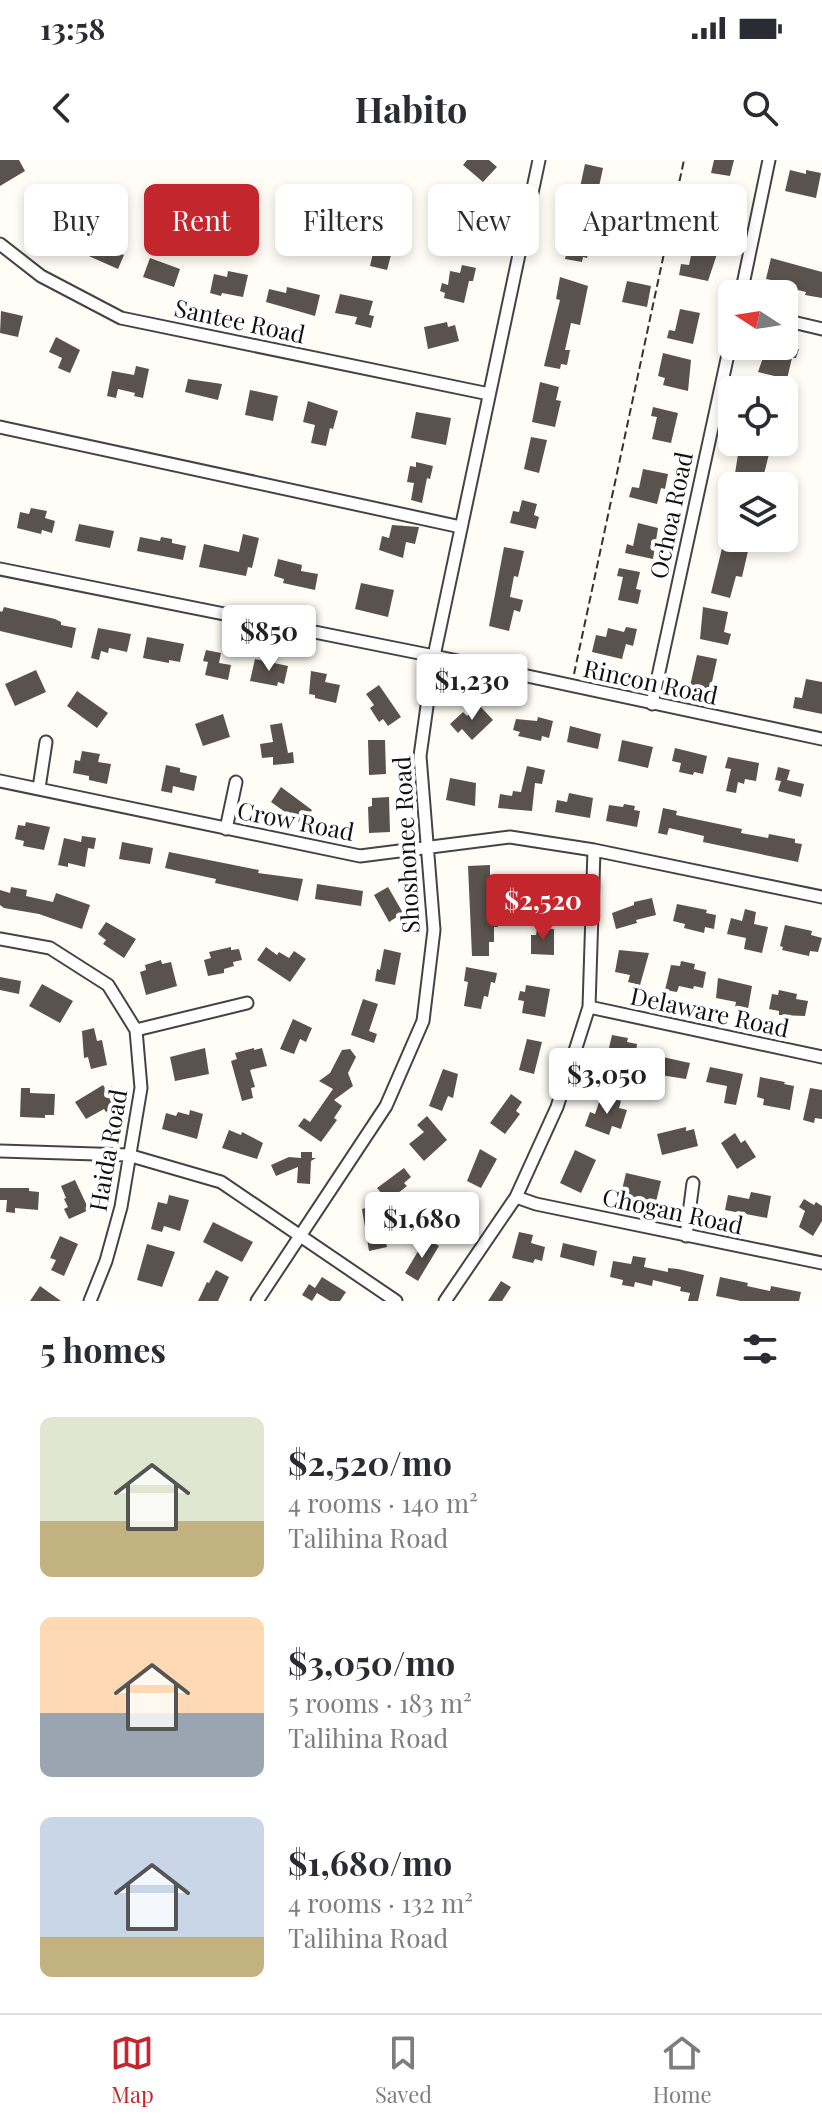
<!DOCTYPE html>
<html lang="en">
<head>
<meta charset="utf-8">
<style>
  body { margin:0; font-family:"Playfair Display",serif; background:#f2f2f3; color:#2b2b33; height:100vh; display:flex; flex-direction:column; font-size:30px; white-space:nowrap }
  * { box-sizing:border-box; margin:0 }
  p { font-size:26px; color:#7c7c81 }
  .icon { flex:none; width:44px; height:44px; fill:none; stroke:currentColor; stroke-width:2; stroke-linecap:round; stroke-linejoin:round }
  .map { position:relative; height:1141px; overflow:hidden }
  .details { display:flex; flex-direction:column; background:#fff; flex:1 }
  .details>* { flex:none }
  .top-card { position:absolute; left:24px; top:24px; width:774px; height:72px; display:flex; gap:16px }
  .needle { width:52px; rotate:282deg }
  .tools { position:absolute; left:718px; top:120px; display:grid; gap:16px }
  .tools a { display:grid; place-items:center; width:80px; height:80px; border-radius:12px; background:#fff; box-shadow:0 4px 12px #0003; font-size:40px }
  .price { position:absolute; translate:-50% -68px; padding:0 18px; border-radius:8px; background:#fff; color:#222; font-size:26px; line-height:52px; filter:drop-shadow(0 2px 4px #0008) }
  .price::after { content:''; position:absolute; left:50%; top:48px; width:24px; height:18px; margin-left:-12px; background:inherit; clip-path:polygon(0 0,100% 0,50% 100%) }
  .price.active { background:#c4262e; color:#fff }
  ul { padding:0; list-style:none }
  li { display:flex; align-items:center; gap:24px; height:200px; padding:0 40px }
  li span { display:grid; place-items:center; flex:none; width:224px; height:160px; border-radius:12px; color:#555 }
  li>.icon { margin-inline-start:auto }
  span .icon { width:96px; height:96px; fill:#fffc; stroke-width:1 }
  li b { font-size:34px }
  h2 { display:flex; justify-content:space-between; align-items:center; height:96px; padding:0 40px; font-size:34px }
  .tag { padding:0 28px; border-radius:12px; background:#fff; box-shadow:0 4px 12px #0003; font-size:28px; line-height:72px }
  .tag.active { background:#c4262e; color:#fff }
  .status { display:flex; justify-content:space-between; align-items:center; height:56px; padding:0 40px; background:#fff; direction:ltr }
  .status svg { height:22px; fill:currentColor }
  header { display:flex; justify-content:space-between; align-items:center; height:104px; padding:0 40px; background:#fff; font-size:36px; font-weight:700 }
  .menu { display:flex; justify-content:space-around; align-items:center; height:112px; border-top:2px solid #e1e1e2; background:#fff; font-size:22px; color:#7c7c81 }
  .menu a { display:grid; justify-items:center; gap:4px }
  .menu .active { color:#c4262e }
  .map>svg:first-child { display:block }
</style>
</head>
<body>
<div class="status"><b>13:58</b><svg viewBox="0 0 49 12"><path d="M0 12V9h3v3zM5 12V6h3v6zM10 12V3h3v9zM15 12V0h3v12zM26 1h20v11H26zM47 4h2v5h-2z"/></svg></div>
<header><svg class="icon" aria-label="back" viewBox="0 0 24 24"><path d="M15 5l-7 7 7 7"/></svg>Habito<svg class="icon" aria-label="search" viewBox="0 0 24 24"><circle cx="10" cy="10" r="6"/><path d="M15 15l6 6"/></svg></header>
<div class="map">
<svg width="822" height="1141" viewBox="0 0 822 1141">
  <rect width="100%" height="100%" fill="#fffdf5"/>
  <path fill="#5a524d" d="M0,0h19l6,11 -25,15z
    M467,0h22l8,7 -14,15 -20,-17z
    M714,0h20l-4,16 -19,-3z
    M585,4l18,4 -6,28 -18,-4z
    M790,10l16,4v-4l15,3 -5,25 -31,-7z
    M705,30l20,4 -6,31 -27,-5 2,-9 6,1z
    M467,37l23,2 -9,34 -20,-4z
    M574,61l16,3 -3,16 4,1 -4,17 -4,-1 -1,5 -17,-3z
    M91,75l28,12 -2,5 7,3 -6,14 -36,-16z
    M376,80l18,4 -7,26 -17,-4z
    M693,86l25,5 -10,30 -29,-6 2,-11 8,1z
    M150,98l30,11 -6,18 -31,-10z
    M771,98l51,14v26l-17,-3 1,-3 -25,-6 1,-4 -16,-3z
    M462,105l14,3 -3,13h-4l-5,22 -20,-5 1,-5 -5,-2 2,-8 6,2 2,-14 10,2z
    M228,111l20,4 -5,22 -21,-4 -1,3 -11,-3 4,-19 13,3z
    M560,117l28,9 -8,39 -9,-2 -6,27h5l-3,15 -6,-1 -1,5 -16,-3 16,-66 -4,-1z
    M627,121l24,5 -4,21 -25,-5z
    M287,127l33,8 -5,21 -49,-14 3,-13 17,4z
    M340,134l33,7 -4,14 5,1 -3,12 -16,-4 2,-7 -22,-4z
    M680,149l20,4 -7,31 -26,-6 2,-8 6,1z
    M1,151l22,5 -5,21 -18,-4z
    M447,162l1,5 7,-2 4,16 -31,8 -4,-22z
    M56,177l24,13 -10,23 -12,-5 4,-10 -13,-6z
    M767,186l32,3 -3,9h-4l-5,21 -29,-7z
    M663,193l28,7 -3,31 -25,-6 2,-7 -7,-2z
    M136,206l13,3 -6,29 -9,-2 1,-3 -17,-4 -2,9 -9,-2 5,-25 22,4z
    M188,219l34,5 -4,16 -33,-8z
    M540,222l19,5 -3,13 5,1 -6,26 -23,-5z
    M250,230l28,6 -5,25 -28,-6z
    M308,241l30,10 -5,18 -3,-1 -4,18 -15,-3 4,-18 -12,-3z
    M653,247l25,6 -7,30 -19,-4 5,-22 -6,-1z
    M416,252l35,6 -5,27 -35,-7z
    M531,277l16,3 -8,33 -15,-4z
    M744,282h28l-11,44h-28l6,-38h4z
    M416,302l17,4 -3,13 -3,-1 -5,25 -11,-3 3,-17 -7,-1 3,-16 6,1z
    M643,309l25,5 -3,15 -4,-1 -4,16 -28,-7 3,-10 7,1z
    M522,340l15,4 -3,11 5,2 -3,12 -26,-6 3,-12 6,1z
    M31,348l16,3 -2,7 10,3 -3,12 -10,-3 -1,4 -24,-6 3,-16 9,2z
    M722,360l10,2v16h19l-9,39 -6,-1 -6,22 -19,-5 14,-57 -7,-1z
    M638,363l20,5 -5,31 -28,-6 2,-9 6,2z
    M79,364l35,7 -4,17 -35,-7z
    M392,365l27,2 -4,17 -9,-2 -3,16 -24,-8 3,-14 7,2z
    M243,374l16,4 -7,30 -4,-1 -2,9 -47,-9 5,-23 35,8z
    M140,377l20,4 1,-4 11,2v4l14,3 -3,14 -46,-9z
    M504,387l20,4 -6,26 -4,-1 -4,21 13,3 -3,12 -6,-2 -5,21 -20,-5z
    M278,399l24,6 -1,6 17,3 -3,16 -32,-7 1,-4 -10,-3z
    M619,408l21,4 -4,17 5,1 -3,14 -20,-4 5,-23 -6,-1z
    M361,423l33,7 -6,27 -33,-8z
    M4,447l51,12 6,3v3l15,3 -4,20 -72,-17v-20l2,1z
    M703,447l25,5 -4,20 7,2 -3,11 -28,-6z
    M626,467l11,2 -4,17 -7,-2 -4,15 -30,-7 4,-17 10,2 2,-9 16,4z
    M98,468l33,6 -4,18 -18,-4 -1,5 -7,-2 -2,9 -8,-2z
    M147,477l37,7 -4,18 -11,-2v3l-26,-5z
    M206,490l15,3 -2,10 12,2 -3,15 -23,-5 3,-13 -5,-1z
    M697,495l20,4 -5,23 7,1 -2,9 -27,-6z
    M255,499l33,7 -4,18 -6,-2 -1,4 -27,-5z
    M36,510l10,22 -31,14 -10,-22z
    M311,511l16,3 -2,8 15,3 -4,18 -21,-5v-3l-6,-1z
    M806,519l16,3v32l-29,-6 2,-11 7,1z
    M379,525l22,32 -13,9 -5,-7 -4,3 -9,-14 4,-3 -8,-11z
    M77,531l31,22 -11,15 -30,-22z
    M479,545l14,15 -21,20 -10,-11 -4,4 -8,-9 13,-12 4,4z
    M223,554l7,23 -27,9 -8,-22z
    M538,557l15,4 -4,17 -7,-2 -1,5 -23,-5 2,-4 -7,-2 3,-11 21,2z
    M282,563l6,30 5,-1 1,11 -21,2v-8l-11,1 -2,-14 13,-2 -3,-17z
    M570,566l31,8 -3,15 -31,-7z
    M368,580h17l1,34 -17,1z
    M622,580l31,7 -5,21 -30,-7z
    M675,588l32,8 -4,18 -9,-2 -1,3 -14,-3 2,-9 -9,-2z
    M82,591l18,3 -2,8 13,2 -4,20 -18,-4v-4l-16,-3 2,-13 5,1z
    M728,597l31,6 -3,18 -11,-2 -1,5 -6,-2 -2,11 -10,-2 5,-22 -6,-1z
    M166,605l14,3v4l17,4 -3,15 -21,-5 -1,7 -11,-2z
    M527,606l18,4 -3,14 -7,-1 -3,28 -34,-3 2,-14 12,2 1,-5 8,1z
    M778,607l12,3 -3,10 17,4 -3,13 -23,-6 3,-10 -6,-1z
    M450,618l26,5 -1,23 -29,-6z
    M281,627l31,23 -10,14 -31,-22z
    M569,633l24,5 -3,20 -35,-6 2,-12 10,2z
    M389,637l1,35 -21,1 -1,-26 4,-1v-8z
    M624,644l11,2 -1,4 6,1 -3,16 -31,-6 3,-16 14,2z
    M663,648l14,3 -1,4 66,14 -1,4 27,5 1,-4 26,5v4l7,1 -4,18 -95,-20 1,-6 -35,-8 -2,7 -9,-2z
    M26,662l24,5 -6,23 -21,-4 1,-5 -9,-2 3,-14 7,1z
    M82,676l14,2 -2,11 -6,-1 -3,19 -17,-4v4l-10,-2 6,-27 17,4z
    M122,682l31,6 -3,16 -31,-5z
    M169,692l90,18 -1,3 45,6 -5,22 -83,-18 1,-4 -51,-11z
    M490,705v52h9l-1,10h-4v15h-5v14h-17l-4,-90z
    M317,724l46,7 -2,15 -46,-7z
    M11,727l16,3 -1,6 27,6 3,-9 34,12 -8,24 -43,-15 -35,-6 -4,-3v-15l10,3z
    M388,727l15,26 -14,9 -15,-27z
    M652,738l4,17 -20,5 1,3 -21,6 -4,-16 22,-8v-3z
    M677,744l30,6 -1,3 10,2 -2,14 -9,-2 -1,6 -20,-5 1,-4 -12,-3z
    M745,749l11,3 -2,12 14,3 -6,26 -18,-4 2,-11 -19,-4 4,-16 11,3z
    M106,762l30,17 -12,19 -21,-14 3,-4 -8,-6z
    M785,765l27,6 -1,4 11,3 -4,14 -8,-1 -1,5 -27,-6 1,-3 -3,-1z
    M537,768l17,1v26l-23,-1v-19h5z
    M231,787v3l8,-1 3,11 -9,2 1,4 -10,3v4l-16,3 -4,-16 7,-2 -2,-6z
    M266,787l11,8 2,-3 10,6 5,-7 12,8 -16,23 -33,-22z
    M384,789l17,4 -6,32 -20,-4 2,-12 3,1z
    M619,790l30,3 -9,32 -12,-3 2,-7 -15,-3z
    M161,800l1,4 9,-2 6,24 -31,9 -6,-23 6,-2 -1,-5z
    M681,801l14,3 -1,5 12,3 -3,16 -9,-2 -1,3 -14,-3 -2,6 -12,-2 6,-25 9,1z
    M466,807l31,6 -2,10 -4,-1 -3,15 -4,-1 -3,13 -17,-3 4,-24 -4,-1z
    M0,817l21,4 -2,13 -19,-4z
    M718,818l34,8 -4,23 -13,-2 1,-5 -20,-4z
    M42,824l31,17 -13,22 -31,-17z
    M526,825l24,4 -5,28 -23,-4 2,-12 -6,-1 2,-9 5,1z
    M779,830l18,4 -1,5 12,2 -3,15 -26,-1v-4l-10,-2 3,-15 6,1z
    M363,839l15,5 -9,27 8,3 -3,9 -23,-8z
    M293,859l19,9 -6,14 -6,-3 -6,15 -14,-5z
    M94,868l3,13 5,-1 5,25 -16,4 -3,-12 -4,1 -2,-27z
    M612,875l16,3 -1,4 10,2 -4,34 -26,-5 2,-11 -3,-1z
    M527,879l15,3 -8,32 -15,-4z
    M205,888l4,26 -34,7 -5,-24z
    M254,888v2l8,-2 5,18 -17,4 5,17 -4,1 2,10 -11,3 -11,-40 6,-2 -2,-6z
    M350,889l6,8 -8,16 5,13 -19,14 8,6 -8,12 3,2 -16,22 -23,-16 6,-8 6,4 23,-33 -14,-8 11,-8 12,-23z
    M658,896l32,7 -4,16 -32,-5z
    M710,907l33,7 -7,31 -12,-2 3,-17 -21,-4z
    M443,909l15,5 -5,24 -5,-2 -6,15 -13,-5z
    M760,917l25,5 -1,2 10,2 -4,24 -27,-5 1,-6 -7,-2z
    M103,925l3,5 6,-4 5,9 -6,3 5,8 -10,6 -2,-3 -18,10 -11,-17z
    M21,928h9v5l25,1 -1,21h-9v3l-25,-1z
    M810,928l12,2v29l-7,-1 -1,5 -11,-3z
    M511,934l11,8 -6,9 4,3 -15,20 -15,-11z
    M602,934l19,7 -2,7 8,2 -6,19 -9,-3 -3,9 -24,-9 5,-14 5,2z
    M190,950l13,4 -6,25 -35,-10 4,-16 10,3 2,-4 11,3z
    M427,956l20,24 -23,21 -15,-17 15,-12 -7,-7z
    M686,967v4l8,-2 4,17 -36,9 -5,-21z
    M229,970l12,5 1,-3 21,11 -6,16 -35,-11z
    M735,973l6,10 4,-3 11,17 -19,12 -16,-26z
    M480,989l17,10 -16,29 -14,-7z
    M575,990l21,10 -15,33 -21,-10z
    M301,992h11v6h4l-5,3 -1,23 -13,-1 1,-16 -22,9 -5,-11 18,-8 12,1z
    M404,1008l7,9 -7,6 3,3 -19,15 -11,-13z
    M626,1013l35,8 -6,25 -35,-8z
    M75,1020l14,30 -20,9 -5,-10 4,-2 -4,-8 2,-1 -5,-12z
    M0,1028h29v3l10,1 -1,18 -23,-2v5l-9,-1 1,-12h-7z
    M751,1032l20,4 -4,22 -42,-8 3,-15 21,4z
    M169,1035l20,5 -9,31 -16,-5 -2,6 -11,-3 7,-27 9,2z
    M444,1036l5,4 3,-4 12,8 -10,15 6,3 -8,14 -10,-7 3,-4 -13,-9z
    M804,1039l10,6 2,-3 6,4v15l-9,15 -14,-9 6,-16 -6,-4z
    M376,1045l4,29 4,-1 3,14 -18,4 -7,-42z
    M213,1062l40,20 -11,20 -39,-20z
    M519,1072l14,3 -2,8 14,4 -3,14 -7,-2 -2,4 -21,-5z
    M60,1076l18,8 -14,32 -13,-6 5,-10 -6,-2z
    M426,1078l13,8 -21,35 -13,-8z
    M563,1083l34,8 -3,15 -34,-9z
    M147,1084l28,8 -13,35 -25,-7z
    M633,1096l13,2 -2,9 24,5v-4l10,1 26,6 -6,26h-10l2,-8 -10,-2 1,-4 -28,-7 -1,6 -17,-4 -1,5 -12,-2 1,-5 -13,-3 3,-16 18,3z
    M216,1110l13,7 -11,24h-20l9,-19 2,1z
    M322,1117l24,15 -6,9h-10l-13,-8 -5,8 -10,-6 7,-11 6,4z
    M720,1117l28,6 -1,3 23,5 1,-5 30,6 -2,9h-58l-25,-5z
    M501,1121l10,6 -9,14h-14z
    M40,1126l21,15h-31z"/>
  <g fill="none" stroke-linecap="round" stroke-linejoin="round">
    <g stroke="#444" stroke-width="15">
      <path id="minor" d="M0,84l41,32 80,42 368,76
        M741,134l28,-134
        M784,160l38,9
        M0,267l461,100
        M0,409l434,87 388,83
        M652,544l80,-368
        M0,621l360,75 150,-19 84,13 228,47
        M39,628l7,-46
        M226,669l10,-47
        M0,779l50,9 58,37 28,45 5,58 -20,119 -15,54 -16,40
        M589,847l233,50
        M136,870l111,-27
        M0,991l128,4 93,27 175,119
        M516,1037l20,7 286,59
        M686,1076l7,-53
        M257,1141l129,-195 37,-85 11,-91 -14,-174 14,-100 105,-496
        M445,1141l71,-104 41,-90 32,-100 5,-157"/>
    </g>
    <path stroke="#333" stroke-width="2" stroke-dasharray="8 4" stroke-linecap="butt" d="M574,514l110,-514"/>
    <use href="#minor" stroke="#fff" stroke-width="11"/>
  </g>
  <g text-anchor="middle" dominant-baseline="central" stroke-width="8" stroke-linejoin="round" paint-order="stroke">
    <g font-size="24" fill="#111" stroke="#fff">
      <text transform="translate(240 160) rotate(12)">Santee Road</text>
      <text transform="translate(670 355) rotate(-78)">Ochoa Road</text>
      <text transform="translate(651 521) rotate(12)">Rincon Road</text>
      <text transform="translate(296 660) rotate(11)">Crow Road</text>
      <text transform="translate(405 685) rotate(-93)">Shoshonee Road</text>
      <text transform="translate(710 851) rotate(12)">Delaware Road</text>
      <text transform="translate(107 990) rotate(-80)">Haida Road</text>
      <text transform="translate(673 1050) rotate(12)">Chogan Road</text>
    </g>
  </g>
</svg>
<div class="tools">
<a><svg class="needle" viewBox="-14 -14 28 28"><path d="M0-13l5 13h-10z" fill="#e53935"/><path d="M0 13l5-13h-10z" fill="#7c7c81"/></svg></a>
<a><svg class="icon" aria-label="locate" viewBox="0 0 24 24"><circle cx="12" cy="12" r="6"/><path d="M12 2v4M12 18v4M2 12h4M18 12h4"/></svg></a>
<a><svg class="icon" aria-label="layers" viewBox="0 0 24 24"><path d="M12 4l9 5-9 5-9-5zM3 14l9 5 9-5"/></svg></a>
</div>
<b class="price" style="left:269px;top:513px">$850</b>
<b class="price" style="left:472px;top:562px">$1,230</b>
<b class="price active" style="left:543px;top:782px">$2,520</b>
<b class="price" style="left:607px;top:956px">$3,050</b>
<b class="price" style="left:422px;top:1100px">$1,680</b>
<div class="top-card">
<a class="tag">Buy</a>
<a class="tag active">Rent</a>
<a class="tag">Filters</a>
<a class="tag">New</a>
<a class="tag">Apartment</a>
</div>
</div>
<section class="details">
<h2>5 homes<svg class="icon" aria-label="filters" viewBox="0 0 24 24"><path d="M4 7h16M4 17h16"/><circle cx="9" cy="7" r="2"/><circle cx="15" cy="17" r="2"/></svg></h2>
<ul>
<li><span style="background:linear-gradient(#dfe7d0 65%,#c2b280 0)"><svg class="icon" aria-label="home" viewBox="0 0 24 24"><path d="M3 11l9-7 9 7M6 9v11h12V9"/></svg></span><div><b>$2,520/mo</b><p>4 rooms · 140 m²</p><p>Talihina Road</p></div></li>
<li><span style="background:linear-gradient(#ffd9b3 60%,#9aa5b1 0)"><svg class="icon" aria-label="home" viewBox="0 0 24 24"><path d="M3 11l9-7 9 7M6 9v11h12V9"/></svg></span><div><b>$3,050/mo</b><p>5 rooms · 183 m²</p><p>Talihina Road</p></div></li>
<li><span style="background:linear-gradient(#c9d6e8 75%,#c2b280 0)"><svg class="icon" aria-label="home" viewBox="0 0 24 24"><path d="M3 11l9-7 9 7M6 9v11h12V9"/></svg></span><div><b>$1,680/mo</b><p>4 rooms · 132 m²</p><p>Talihina Road</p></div></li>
</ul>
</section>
<nav class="menu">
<a class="active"><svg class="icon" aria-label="map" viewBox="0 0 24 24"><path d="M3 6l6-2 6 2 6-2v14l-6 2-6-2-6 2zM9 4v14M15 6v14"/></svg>Map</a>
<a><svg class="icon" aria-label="saved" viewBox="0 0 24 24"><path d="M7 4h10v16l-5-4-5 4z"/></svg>Saved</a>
<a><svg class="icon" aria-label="home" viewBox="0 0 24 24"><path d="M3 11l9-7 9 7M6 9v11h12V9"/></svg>Home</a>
</nav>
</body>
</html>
